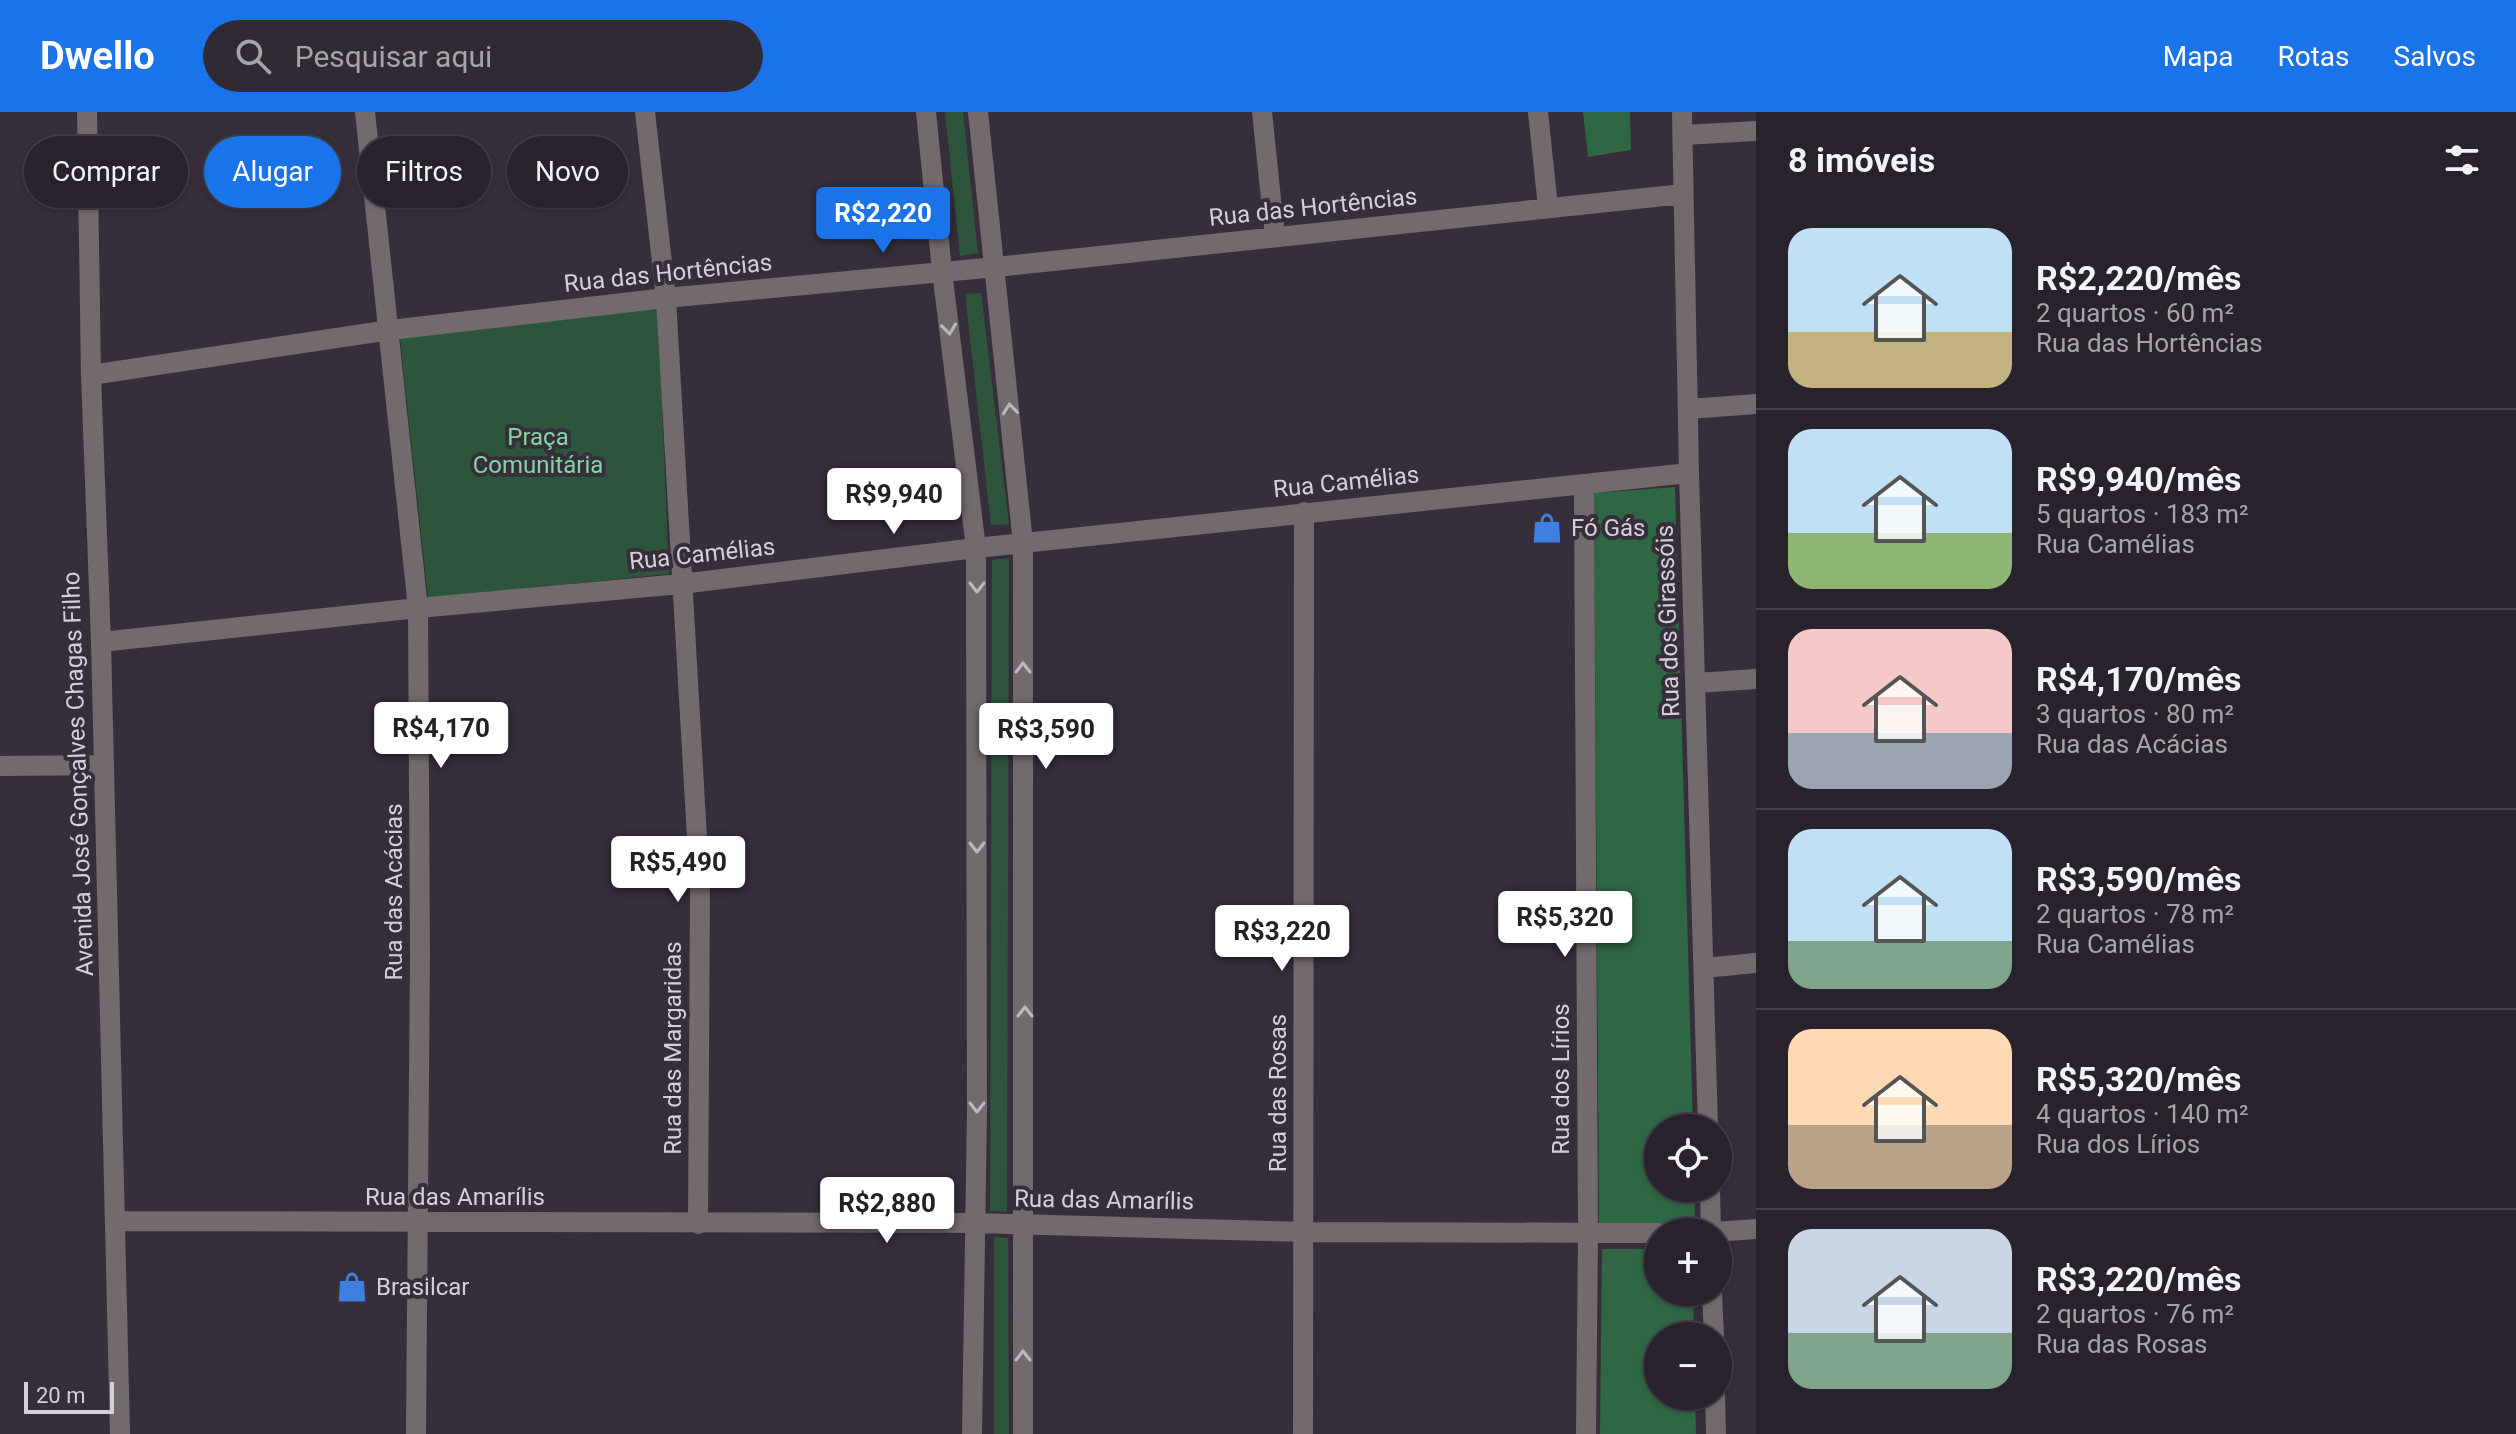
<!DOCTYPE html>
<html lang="pt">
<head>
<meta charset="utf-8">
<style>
  body { margin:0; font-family:Roboto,sans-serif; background:#302a34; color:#f1f3f6; height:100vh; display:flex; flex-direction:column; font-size:30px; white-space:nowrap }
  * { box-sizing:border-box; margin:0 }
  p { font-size:26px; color:#a5a4a9 }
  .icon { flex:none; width:44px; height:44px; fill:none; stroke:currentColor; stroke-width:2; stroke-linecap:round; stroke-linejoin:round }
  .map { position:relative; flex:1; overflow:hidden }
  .sheet { display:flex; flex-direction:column; background:#28222c; width:760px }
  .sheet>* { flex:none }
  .top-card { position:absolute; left:24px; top:24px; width:760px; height:72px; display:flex; gap:16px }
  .controls { position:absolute; left:1644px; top:1002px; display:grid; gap:16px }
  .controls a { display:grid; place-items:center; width:88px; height:88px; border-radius:50%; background:#28222c; box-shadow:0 2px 6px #0004,0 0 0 2px #443f48; font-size:40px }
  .scale { position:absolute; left:24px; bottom:20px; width:90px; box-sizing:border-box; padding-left:8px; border:4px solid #d4d0d8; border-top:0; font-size:22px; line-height:28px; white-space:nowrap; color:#d4d0d8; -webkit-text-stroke:6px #362e3b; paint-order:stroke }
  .price { position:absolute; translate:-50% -68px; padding:0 18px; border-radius:8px; background:#fff; color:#222; font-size:26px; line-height:52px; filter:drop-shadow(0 2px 4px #0008) }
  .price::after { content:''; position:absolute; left:50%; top:48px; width:24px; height:18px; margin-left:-12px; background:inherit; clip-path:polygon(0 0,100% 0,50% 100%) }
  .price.current { background:#1a73e8; color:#fff }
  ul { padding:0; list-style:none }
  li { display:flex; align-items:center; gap:24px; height:200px; padding:0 32px }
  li+li { border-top:2px solid #443f48 }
  li span { display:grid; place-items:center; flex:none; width:224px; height:160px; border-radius:24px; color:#555 }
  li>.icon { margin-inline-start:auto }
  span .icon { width:96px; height:96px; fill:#fffc; stroke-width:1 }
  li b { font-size:34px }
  h2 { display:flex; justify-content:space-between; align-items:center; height:96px; padding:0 32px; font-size:34px }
  .chip { padding:0 28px; border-radius:36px; background:#28222c; box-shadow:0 2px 6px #0004,0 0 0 2px #443f48; font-size:28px; line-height:72px }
  .chip.current { background:#1a73e8; color:#fff }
  header { display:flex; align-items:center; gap:48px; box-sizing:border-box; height:112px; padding:0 40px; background:#1a73e8; color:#fff }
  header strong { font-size:38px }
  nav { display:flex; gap:44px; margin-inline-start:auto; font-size:28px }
  .search { width:560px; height:72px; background:#302a34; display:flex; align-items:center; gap:20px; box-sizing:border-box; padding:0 28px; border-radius:44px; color:#a5a4a9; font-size:30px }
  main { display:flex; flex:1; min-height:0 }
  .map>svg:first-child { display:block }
</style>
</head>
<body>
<header>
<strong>Dwello</strong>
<div class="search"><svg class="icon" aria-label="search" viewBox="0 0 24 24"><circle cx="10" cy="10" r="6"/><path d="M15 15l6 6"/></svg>Pesquisar aqui</div>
<nav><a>Mapa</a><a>Rotas</a><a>Salvos</a></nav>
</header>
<main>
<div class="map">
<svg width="1756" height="1322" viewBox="0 0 1756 1322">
  <rect width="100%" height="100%" fill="#362e3b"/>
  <path fill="#2d553b" d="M945,0h18l15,141 -18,3z
    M981,181l28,231 -18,1 -26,-231z
    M658,197l11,265 -241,24 -28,-260z
    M1009,446l-2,654 -17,-1 2,-651z
    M994,1125l14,1 1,196h-15z"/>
  <path fill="#2f6644" d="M1583,0h47l1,38 -43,7z
    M1675,375l18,641h-35v60h36l1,37 -96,2 -5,-734z
    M1602,1137h56v43h35l1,44h-36v60h37l1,38h-96z"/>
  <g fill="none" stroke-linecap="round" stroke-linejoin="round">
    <path stroke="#726a6c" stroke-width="20" d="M87,0l4,263 10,267 19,792
      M365,0l53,496 2,347 -4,479
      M645,0l21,186 34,592 -2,334
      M926,0l16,159 34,277 1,564 -5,322
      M978,0l45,431v891
      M1262,0l13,125
      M1538,0l10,95
      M1682,0l7,361 19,655
      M1683,23l73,-4
      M91,263l299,-45 276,-32 330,-31 687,-73
      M1689,297l67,-5
      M1584,372l4,751 -2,199
      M101,530l317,-34 263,-24 295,-36 713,-75
      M1696,571l60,-4
      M0,654l104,-1
      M1704,856l52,-5
      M1710,1076l1,44
      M116,1109l859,2 329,9 354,1
      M1715,1120l41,-3
      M1712,1180l2,44
      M1715,1284l1,38
      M1303,1322l1,-922"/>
  </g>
  <defs><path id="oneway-chevron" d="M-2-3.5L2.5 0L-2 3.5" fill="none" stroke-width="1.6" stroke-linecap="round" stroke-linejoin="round" transform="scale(2)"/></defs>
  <g stroke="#bcb6bd">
    <use href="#oneway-chevron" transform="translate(949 217) rotate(83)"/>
    <use href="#oneway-chevron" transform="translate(1010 297) rotate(-96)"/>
    <use href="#oneway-chevron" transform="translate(977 475) rotate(90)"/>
    <use href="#oneway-chevron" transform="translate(1023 556) rotate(-90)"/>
    <use href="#oneway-chevron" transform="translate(977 735) rotate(90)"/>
    <use href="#oneway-chevron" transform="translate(1025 900) rotate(-90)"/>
    <use href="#oneway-chevron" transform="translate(977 995) rotate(90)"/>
    <use href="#oneway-chevron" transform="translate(1023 1244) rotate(-90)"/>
  </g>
  <defs>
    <g id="shop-bare" transform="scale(2.4)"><path d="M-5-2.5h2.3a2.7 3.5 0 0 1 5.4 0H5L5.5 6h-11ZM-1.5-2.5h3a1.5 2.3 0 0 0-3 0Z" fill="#3f7fe0" stroke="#362e3b" stroke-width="2.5" paint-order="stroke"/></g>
  </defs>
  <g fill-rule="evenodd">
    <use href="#shop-bare" x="1547" y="416"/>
    <use href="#shop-bare" x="352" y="1175"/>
  </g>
  <g text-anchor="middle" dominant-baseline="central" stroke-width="8" stroke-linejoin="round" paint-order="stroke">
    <g font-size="24" fill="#d4d0d8" stroke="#362e3b">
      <text transform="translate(1313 95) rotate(-6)">Rua das Hortências</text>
      <text transform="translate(668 161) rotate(-6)">Rua das Hortências</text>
      <text transform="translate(1346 370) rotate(-6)">Rua Camélias</text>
      <text transform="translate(702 442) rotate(-6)">Rua Camélias</text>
      <text transform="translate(1668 509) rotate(-92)">Rua dos Girassóis</text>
      <text transform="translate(78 662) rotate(-92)">Avenida José Gonçalves Chagas Filho</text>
      <text transform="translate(394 780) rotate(-90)">Rua das Acácias</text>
      <text transform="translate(673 936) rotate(-90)">Rua das Margaridas</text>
      <text transform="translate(1561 967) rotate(-90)">Rua dos Lírios</text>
      <text transform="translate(1278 981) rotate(-90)">Rua das Rosas</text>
      <text x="455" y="1085">Rua das Amarílis</text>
      <text transform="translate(1104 1088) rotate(1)">Rua das Amarílis</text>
    </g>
    <g font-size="24" fill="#84d6a1" stroke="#362e3b">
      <text x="538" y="325">Praça<tspan x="538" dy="28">Comunitária</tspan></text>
    </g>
    <g font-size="24" fill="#d4d0d8" stroke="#362e3b" text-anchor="start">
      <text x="1571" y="416">Fó Gás</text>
      <text x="376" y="1175">Brasilcar</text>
    </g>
  </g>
</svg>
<div class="controls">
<a><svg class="icon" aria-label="locate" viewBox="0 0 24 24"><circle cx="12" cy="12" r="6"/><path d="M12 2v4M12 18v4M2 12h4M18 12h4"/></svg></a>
<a>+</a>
<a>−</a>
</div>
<div class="scale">20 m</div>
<b class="price current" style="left:883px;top:143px">R$2,220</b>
<b class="price" style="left:894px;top:424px">R$9,940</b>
<b class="price" style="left:441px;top:658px">R$4,170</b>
<b class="price" style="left:1046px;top:659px">R$3,590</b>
<b class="price" style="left:678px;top:792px">R$5,490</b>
<b class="price" style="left:1565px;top:847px">R$5,320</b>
<b class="price" style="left:1282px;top:861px">R$3,220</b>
<b class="price" style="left:887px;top:1133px">R$2,880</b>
<div class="top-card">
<a class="chip">Comprar</a>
<a class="chip current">Alugar</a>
<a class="chip">Filtros</a>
<a class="chip">Novo</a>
</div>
</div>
<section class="sheet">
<h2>8 imóveis<svg class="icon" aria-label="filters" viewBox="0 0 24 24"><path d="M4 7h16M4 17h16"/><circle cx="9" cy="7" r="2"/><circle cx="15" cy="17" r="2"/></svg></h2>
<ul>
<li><span style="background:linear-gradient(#bfe0f5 65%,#c2b280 0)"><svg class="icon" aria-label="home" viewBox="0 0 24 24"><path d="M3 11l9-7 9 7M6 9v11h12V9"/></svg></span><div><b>R$2,220/mês</b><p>2 quartos · 60 m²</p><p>Rua das Hortências</p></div></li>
<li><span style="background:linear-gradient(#bfe0f5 65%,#8fb573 0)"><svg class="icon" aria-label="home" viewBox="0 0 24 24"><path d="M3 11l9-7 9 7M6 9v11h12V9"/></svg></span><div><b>R$9,940/mês</b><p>5 quartos · 183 m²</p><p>Rua Camélias</p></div></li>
<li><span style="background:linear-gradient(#f6c9c9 65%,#9aa5b1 0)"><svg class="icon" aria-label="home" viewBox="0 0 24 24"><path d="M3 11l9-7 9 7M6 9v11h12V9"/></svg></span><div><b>R$4,170/mês</b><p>3 quartos · 80 m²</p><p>Rua das Acácias</p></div></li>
<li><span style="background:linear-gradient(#bfe0f5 70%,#7fa58c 0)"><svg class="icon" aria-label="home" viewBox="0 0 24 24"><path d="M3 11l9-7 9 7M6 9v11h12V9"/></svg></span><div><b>R$3,590/mês</b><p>2 quartos · 78 m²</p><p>Rua Camélias</p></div></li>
<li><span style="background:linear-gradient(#ffd9b3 60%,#b9a48a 0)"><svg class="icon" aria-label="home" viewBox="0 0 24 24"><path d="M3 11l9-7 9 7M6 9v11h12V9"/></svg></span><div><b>R$5,320/mês</b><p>4 quartos · 140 m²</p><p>Rua dos Lírios</p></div></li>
<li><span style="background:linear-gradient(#c9d6e8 65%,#7fa58c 0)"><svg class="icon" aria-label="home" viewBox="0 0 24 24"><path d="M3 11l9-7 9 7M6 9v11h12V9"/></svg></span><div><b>R$3,220/mês</b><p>2 quartos · 76 m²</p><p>Rua das Rosas</p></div></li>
</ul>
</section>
</main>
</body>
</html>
